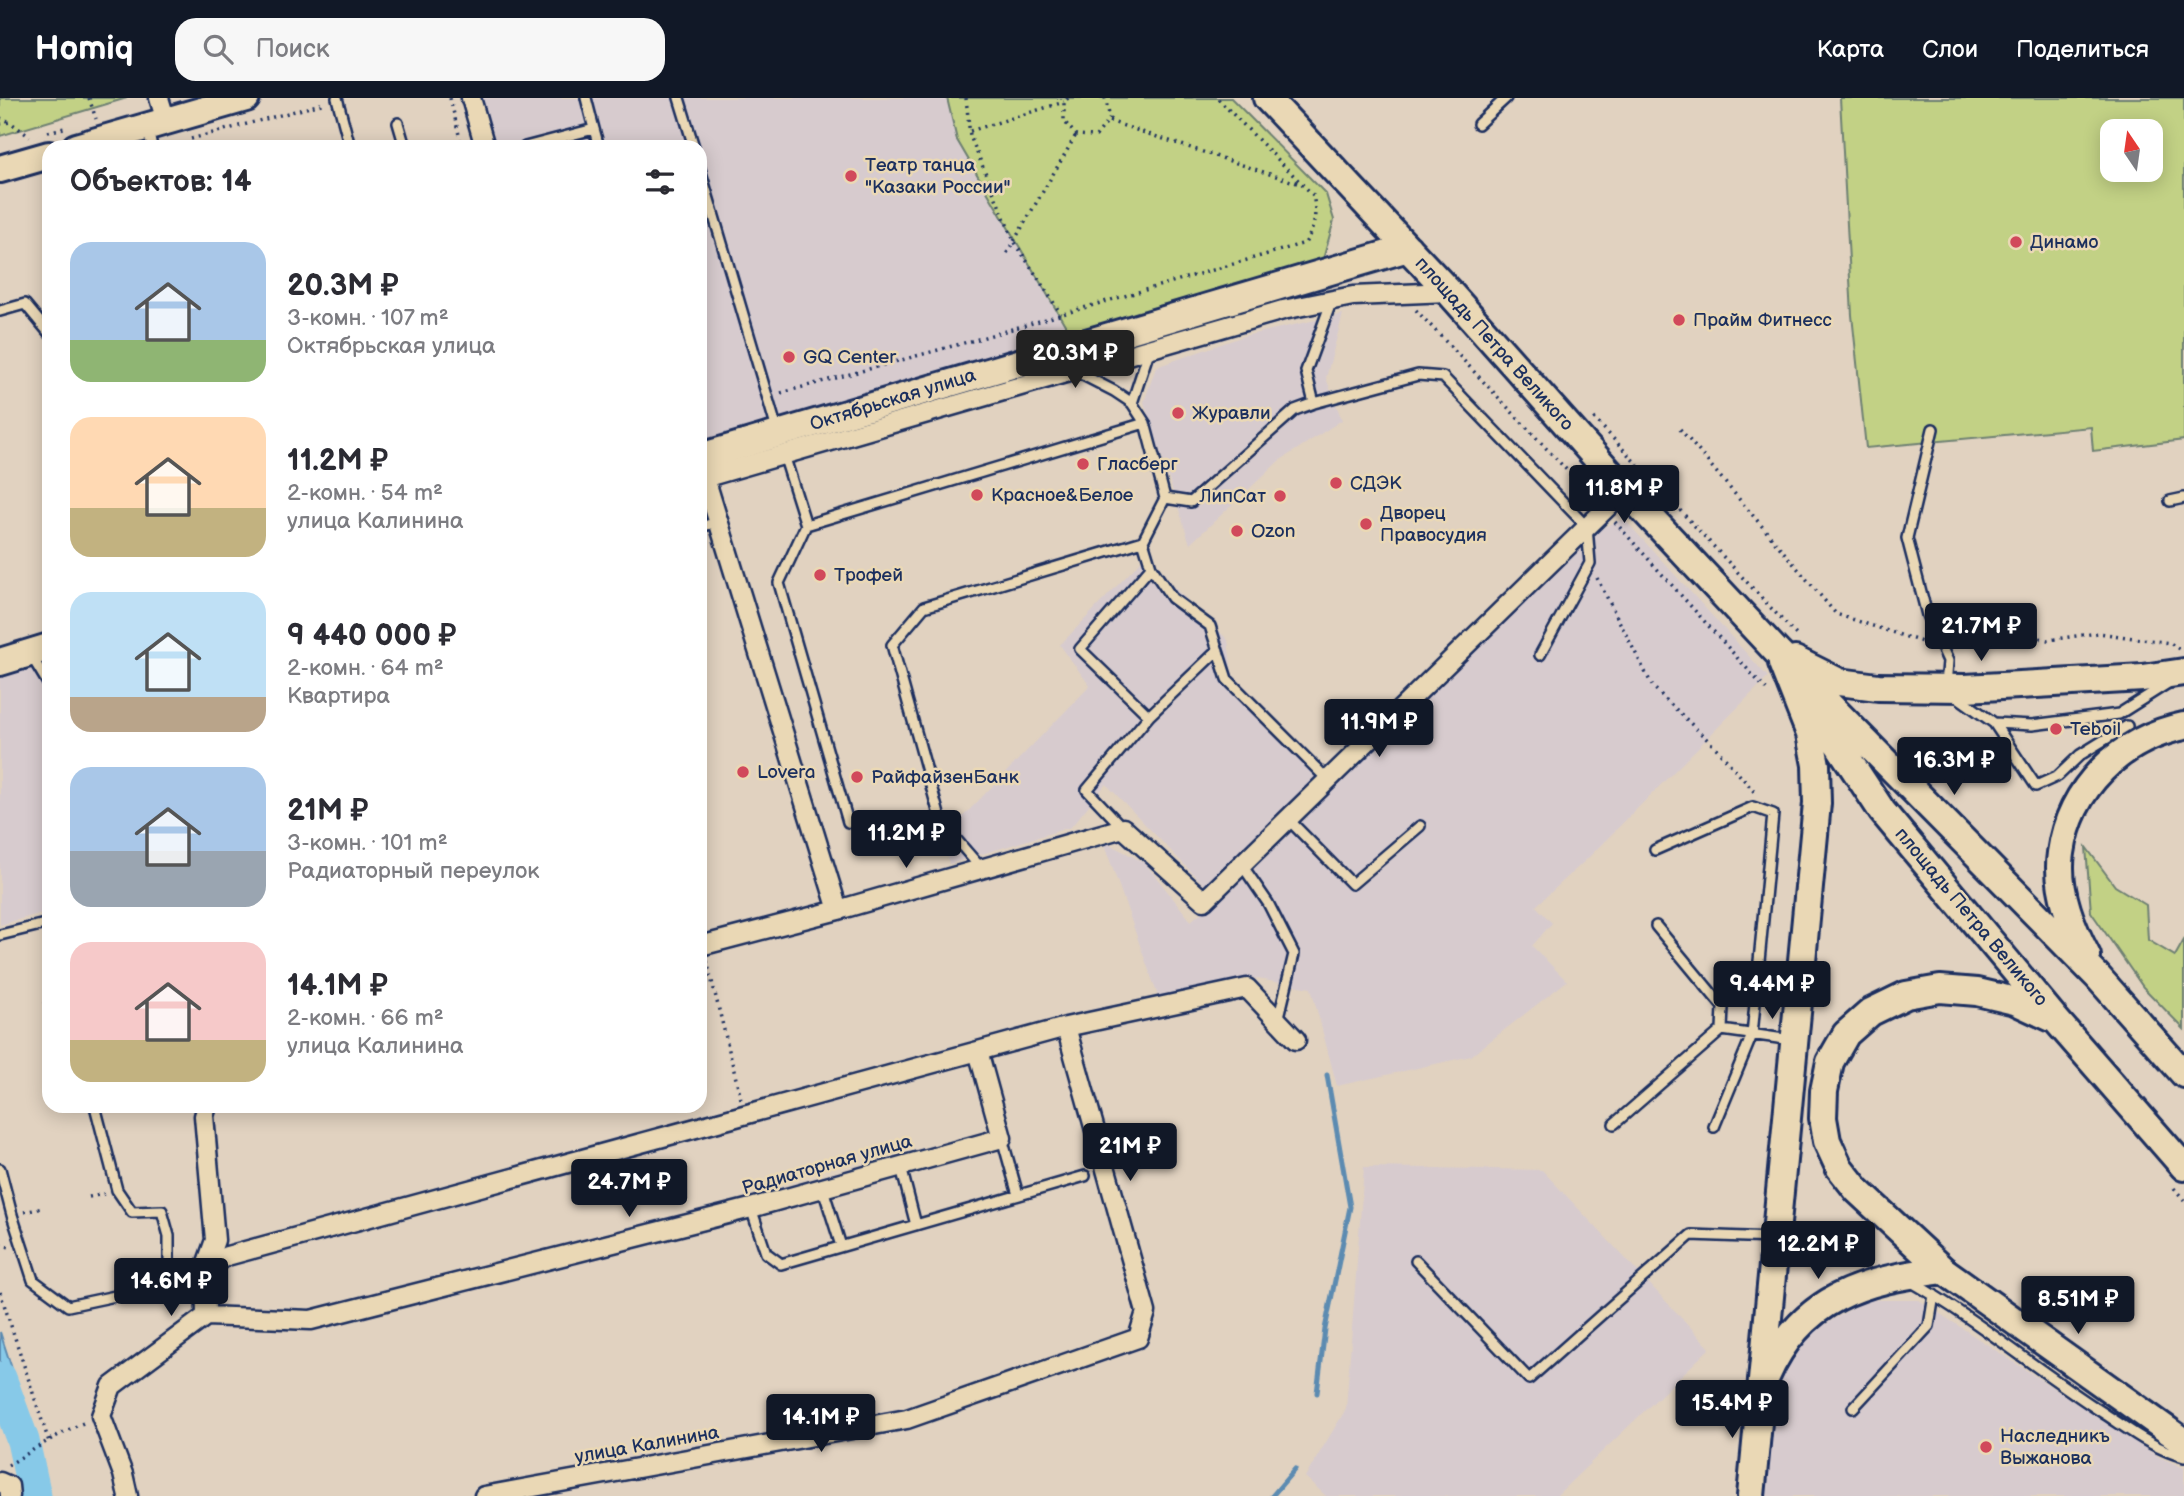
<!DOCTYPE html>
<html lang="ru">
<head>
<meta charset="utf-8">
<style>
  body { margin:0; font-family:"Balsamiq Sans",sans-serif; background:#f7f7f7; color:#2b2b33; height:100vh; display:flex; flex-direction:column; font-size:26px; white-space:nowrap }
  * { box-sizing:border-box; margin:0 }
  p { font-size:23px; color:#7c7c81 }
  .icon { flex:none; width:38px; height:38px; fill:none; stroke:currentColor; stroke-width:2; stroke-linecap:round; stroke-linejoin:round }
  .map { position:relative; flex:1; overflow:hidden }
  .side { position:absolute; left:42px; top:42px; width:665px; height:973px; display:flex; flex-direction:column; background:#fff; border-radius:21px; box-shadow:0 4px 18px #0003 }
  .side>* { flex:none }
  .needle { width:46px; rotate:347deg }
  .fabs { position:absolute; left:2100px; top:21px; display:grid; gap:14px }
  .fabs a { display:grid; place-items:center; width:63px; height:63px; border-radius:14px; background:#fff; box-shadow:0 4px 18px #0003; font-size:35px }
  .price { position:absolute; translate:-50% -60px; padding:0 16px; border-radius:7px; background:#111827; color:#fff; font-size:23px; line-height:46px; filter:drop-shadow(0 2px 4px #0008) }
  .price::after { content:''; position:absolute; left:50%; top:42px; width:21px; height:16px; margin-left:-10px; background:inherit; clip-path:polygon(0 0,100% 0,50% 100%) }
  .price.selected { background:#222; color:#fff }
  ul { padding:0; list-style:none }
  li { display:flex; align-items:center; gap:21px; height:175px; padding:0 28px }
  li span { display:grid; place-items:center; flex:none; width:196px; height:140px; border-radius:21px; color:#555 }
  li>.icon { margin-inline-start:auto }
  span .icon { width:84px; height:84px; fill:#fffc; stroke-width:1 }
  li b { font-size:30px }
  h2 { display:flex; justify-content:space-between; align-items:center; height:84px; padding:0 28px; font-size:30px }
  header { display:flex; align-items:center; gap:42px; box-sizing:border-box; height:98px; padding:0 35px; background:#111827; color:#fff }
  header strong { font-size:33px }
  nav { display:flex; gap:38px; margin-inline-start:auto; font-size:24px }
  .search { width:490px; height:63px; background:#f7f7f7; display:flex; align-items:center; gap:18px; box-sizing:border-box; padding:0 24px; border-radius:21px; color:#7c7c81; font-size:26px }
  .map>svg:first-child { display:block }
</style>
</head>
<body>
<header>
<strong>Homiq</strong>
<div class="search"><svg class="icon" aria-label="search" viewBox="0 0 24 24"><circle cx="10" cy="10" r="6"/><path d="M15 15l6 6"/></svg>Поиск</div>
<nav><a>Карта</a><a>Слои</a><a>Поделиться</a></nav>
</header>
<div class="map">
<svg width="2184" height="1398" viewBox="0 0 2184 1398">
  <rect width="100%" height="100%" fill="#e1d2c0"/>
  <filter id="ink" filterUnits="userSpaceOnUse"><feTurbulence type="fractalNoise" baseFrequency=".0143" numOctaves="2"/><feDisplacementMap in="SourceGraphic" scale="14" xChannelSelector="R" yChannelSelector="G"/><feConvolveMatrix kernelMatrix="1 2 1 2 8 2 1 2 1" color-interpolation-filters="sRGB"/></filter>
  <g filter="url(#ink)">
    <path fill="#d7cbce" d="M479,0h468l10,43 114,194 -371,111v-299h-206z
      M1343,216l-17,64 16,42 -63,41 -89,83 -46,-142 12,-35 88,-31z
      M1624,421l144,158 -181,182 -51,47 16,17 -20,23 35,35 -96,75 -134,30 -26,-98 -65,-11 -88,19 -55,-155 42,22 46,58 61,-52 344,-339z
      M1144,460l84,82 4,34 95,96 -121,117 -100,-103 -35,43 -122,37 -6,-27 147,-151 -30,-41z
      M49,561v252l-49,14v-253z
      M1364,1069l178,3 168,178 -154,148h-230l-21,-19 41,-68z
      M1866,1202h53l240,157 25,11v28h-419l8,-115 43,-51z"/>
    <path fill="#c2d185" stroke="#6e8072" stroke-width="2" fill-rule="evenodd" d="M0,0h127l-127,38z
      M947,0h284l95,96 8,26 -12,43 -251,72 -114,-195z
      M1840,0h344v342l-91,11 -2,-24 -225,21 -14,-133zM2112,33h39v39h-39z
      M2086,749l29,39 31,19 2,35 27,16 9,-16v89l-41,-42 -52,-75z"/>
    <path fill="#87c9e8" stroke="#5c8bb1" stroke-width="2" d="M0,1234l44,135 -18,7 -26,-76z"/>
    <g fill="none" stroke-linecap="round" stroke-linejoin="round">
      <path stroke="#5c8bb1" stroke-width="5" d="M1317,1295l8,-64 25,-122 -23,-132
        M1272,1398l23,-27"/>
      <path stroke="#87c9e8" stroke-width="33" d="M0,1280l23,63 12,55"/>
      <g stroke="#1b2f5e" stroke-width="14">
        <path id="lane" d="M337,0l13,49
          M586,0l8,31
          M679,0l15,49
          M398,25l7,24
          M1478,26l28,-26
          M148,30l4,19
          M525,49l69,-18 5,18
          M700,71l78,264
          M0,213l25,-7 24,29
          M1075,273l39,20 18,12 18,-55
          M1132,305l13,20 20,75 26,4 104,-92 19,-7 104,-28 25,2 144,150 3,36 -50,92
          M1314,305l-8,-32 26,-71
          M1933,331l-26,109 20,77 21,46 -2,25
          M784,357l22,70 339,-102
          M2170,403l14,-3
          M806,427l-27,58 69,239 46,11 47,-11
          M700,429l18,-5
          M1143,443l8,26 21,31 38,28 17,53 102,102
          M1151,469l-71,82 69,67 69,-66
          M32,559l17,28
          M1955,597l39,28 38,2 87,-11 49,-31
          M1994,625l42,63 22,-10 22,-21 47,-29
          M1289,722l63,64 68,-58
          M1123,730l-36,-38 62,-74
          M1655,752l98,-43 20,7 -21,221 -38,92
          M1242,767l26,38 26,51 -16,67
          M981,770l-40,-46 -49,-177 32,-38 219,-66 22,-43
          M1656,828l67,81 -1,23 70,10
          M0,837l49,-12
          M1614,1026l108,-94
          M1002,1040l16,57
          M901,1069l15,58
          M0,1071l12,46 21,65 35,26 85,-18 16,-21v-31l-7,-25 -30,1 -15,-22 -22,-84
          M823,1091l18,57
          M751,1110l15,45 15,11 304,-88
          M1416,1163l113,118 162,-144 83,3
          M1910,1183c68,39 128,90 195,133 26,17 49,35 79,43
          M154,1189l51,-19
          M1853,1310l76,-82 5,-31"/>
      </g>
      <g stroke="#1b2f5e" stroke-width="23">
        <path id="street" d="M159,0l7,23
          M471,0l14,49
          M705,380l133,432
          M700,381l583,-169 70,-14 96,-4
          M700,848l138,-36 285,-82 81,73 421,-411
          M205,1170l22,-12 839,-229 181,-39 49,52
          M206,1218l105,4 440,-112 251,-70 -24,-87
          M0,1384l9,4 1,10
          M128,1398l-5,-22 -22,-58 11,-30 94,-70 -1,-48 10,-28 -11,-124 3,-10
          M484,1398l423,-77 231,-81 8,-26 -80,-285"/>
      </g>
      <g stroke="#1b2f5e" stroke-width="32">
        <path id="secondary" d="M1267,0l182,194 176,198 152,162 320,324 87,98
          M76,49l170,-49
          M0,71l49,-14
          M700,359l708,-209
          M1795,562l44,22 39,5 87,1 178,-10 41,-6
          M0,564l49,-15
          M1809,602l73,111 174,209 128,147
          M2087,858c-16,-30 -31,-69 -26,-103 9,-66 60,-114 123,-127
          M2056,922l-41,-19 -38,-9 -37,-3 -34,6 -35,17 -25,22 -16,28 -6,29 -1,27 4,23 12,26 18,23 86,80 241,172
          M1766,1279c35,-80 97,-97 177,-107
          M1751,1398l66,-693 -1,-38 -6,-31 -28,-71"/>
      </g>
      <path stroke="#1b2f5e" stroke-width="3.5" stroke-dasharray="2 5" stroke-linecap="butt" d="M89,0l7,21
        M450,0l12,49
        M966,0l4,38 44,105 47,73
        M1068,0l-4,4v19l12,14 20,1 14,-18 -5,-20
        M0,20l8,3
        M1109,23l194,64
        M0,26l10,-2 20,15
        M970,33l94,-29
        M48,34l16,-4
        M191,41l134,-36
        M1007,155l69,-118
        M1416,212l177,188
        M781,295l190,-52 334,-98c10,-16 12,-29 8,-48l-96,-97
        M1594,320l205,220
        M1680,331l156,185 89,29
        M1615,424l154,171
        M1597,480l56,109 64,62 40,46
        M1944,520l40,7 64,15 50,-7 72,10 9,6
        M707,863l34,138
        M43,906l6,-1
        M2174,1090l10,12
        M89,1099l15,-3
        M24,1114l19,-4
        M0,1147l10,2
        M0,1194l49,150
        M8,1367c26,-15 50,-32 78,-43"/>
      <use href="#lane" stroke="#ead8b5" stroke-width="9"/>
      <use href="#street" stroke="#ead8b5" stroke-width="18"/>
      <use href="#secondary" stroke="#ead8b5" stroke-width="26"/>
    </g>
  </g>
  <g fill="#d1495b" stroke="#ead8b5" stroke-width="2.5">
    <circle cx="851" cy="78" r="7"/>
    <circle cx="2016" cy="144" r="7"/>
    <circle cx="1679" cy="222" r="7"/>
    <circle cx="789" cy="259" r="7"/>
    <circle cx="1178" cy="315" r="7"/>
    <circle cx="1083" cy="366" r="7"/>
    <circle cx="1336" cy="385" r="7"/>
    <circle cx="977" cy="397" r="7"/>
    <circle cx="1280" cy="398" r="7"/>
    <circle cx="1366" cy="426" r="7"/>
    <circle cx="1237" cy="433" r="7"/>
    <circle cx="820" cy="477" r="7"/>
    <circle cx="2056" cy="631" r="7"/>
    <circle cx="743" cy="674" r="7"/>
    <circle cx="857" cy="679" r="7"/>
    <circle cx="1986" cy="1349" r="7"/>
  </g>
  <g text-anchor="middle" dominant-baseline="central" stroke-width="5" stroke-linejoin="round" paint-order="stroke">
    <g font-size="19" fill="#1b2f5e" stroke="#ead8b5" text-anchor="start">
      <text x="865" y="67">Театр танца<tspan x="865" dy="22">"Казаки России"</tspan></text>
      <text x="2030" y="144">Динамо</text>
      <text x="1693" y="222">Прайм Фитнесс</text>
      <text x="803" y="259">GQ Center</text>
      <text x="1192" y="315">Журавли</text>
      <text x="1097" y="366">Гласберг</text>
      <text x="1350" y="385">СДЭК</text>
      <text x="991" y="397">Красное&amp;Белое</text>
      <text x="1266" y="398" text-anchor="end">ЛипСат</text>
      <text x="1380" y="415">Дворец<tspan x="1380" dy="22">Правосудия</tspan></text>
      <text x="1251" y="433">Ozon</text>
      <text x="834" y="477">Трофей</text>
      <text x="2070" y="631">Teboil</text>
      <text x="757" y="674">Lovera</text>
      <text x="871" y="679">РайфайзенБанк</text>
      <text x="2000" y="1338">Наследникъ<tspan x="2000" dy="22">Выжанова</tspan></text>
    </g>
    <g font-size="19" fill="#1b2f5e" stroke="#ead8b5">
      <text transform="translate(1494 246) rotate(48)">площадь Петра Великого</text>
      <text transform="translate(893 302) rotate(-17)">Октябрьская улица</text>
      <text transform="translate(1971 819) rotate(50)">площадь Петра Великого</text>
      <text transform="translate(827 1067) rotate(-16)">Радиаторная улица</text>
      <text transform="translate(647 1347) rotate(-10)">улица Калинина</text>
    </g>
  </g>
</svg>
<div class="fabs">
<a><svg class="needle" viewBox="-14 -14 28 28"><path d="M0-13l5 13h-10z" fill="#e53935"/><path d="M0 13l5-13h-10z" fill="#7c7c81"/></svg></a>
</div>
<b class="price selected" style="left:1075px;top:292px">20.3M ₽</b>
<b class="price" style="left:1624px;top:427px">11.8M ₽</b>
<b class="price" style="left:1981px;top:565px">21.7M ₽</b>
<b class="price" style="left:1379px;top:661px">11.9M ₽</b>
<b class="price" style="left:1954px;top:699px">16.3M ₽</b>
<b class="price" style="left:906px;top:772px">11.2M ₽</b>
<b class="price" style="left:1772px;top:923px">9.44M ₽</b>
<b class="price" style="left:1130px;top:1085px">21M ₽</b>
<b class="price" style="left:629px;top:1121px">24.7M ₽</b>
<b class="price" style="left:1818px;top:1183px">12.2M ₽</b>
<b class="price" style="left:171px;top:1220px">14.6M ₽</b>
<b class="price" style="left:2078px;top:1238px">8.51M ₽</b>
<b class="price" style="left:1732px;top:1342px">15.4M ₽</b>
<b class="price" style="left:821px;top:1356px">14.1M ₽</b>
<section class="side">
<h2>Объектов: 14<svg class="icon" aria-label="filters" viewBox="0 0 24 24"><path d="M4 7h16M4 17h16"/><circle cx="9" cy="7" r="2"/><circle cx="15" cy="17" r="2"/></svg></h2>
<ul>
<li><span style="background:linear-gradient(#a9c7e8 70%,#8fb573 0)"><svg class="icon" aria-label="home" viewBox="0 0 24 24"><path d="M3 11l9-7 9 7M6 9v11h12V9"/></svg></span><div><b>20.3M ₽</b><p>3-комн. · 107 m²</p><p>Октябрьская улица</p></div></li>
<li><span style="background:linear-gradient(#ffd9b3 65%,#c2b280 0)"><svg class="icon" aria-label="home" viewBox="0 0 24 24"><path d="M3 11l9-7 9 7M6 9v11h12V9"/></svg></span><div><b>11.2M ₽</b><p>2-комн. · 54 m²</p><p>улица Калинина</p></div></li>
<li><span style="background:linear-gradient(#bfe0f5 75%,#b9a48a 0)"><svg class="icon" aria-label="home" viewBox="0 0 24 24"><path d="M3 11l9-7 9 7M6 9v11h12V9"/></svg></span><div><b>9 440 000 ₽</b><p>2-комн. · 64 m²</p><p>Квартира</p></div></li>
<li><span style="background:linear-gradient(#a9c7e8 60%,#9aa5b1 0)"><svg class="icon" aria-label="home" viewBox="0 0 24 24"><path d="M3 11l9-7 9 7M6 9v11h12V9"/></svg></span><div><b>21M ₽</b><p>3-комн. · 101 m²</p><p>Радиаторный переулок</p></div></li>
<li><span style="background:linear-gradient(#f6c9c9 70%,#c2b280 0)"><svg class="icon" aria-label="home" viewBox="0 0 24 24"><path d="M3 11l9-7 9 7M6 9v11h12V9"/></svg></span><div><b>14.1M ₽</b><p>2-комн. · 66 m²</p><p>улица Калинина</p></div></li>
</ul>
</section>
</div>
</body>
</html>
